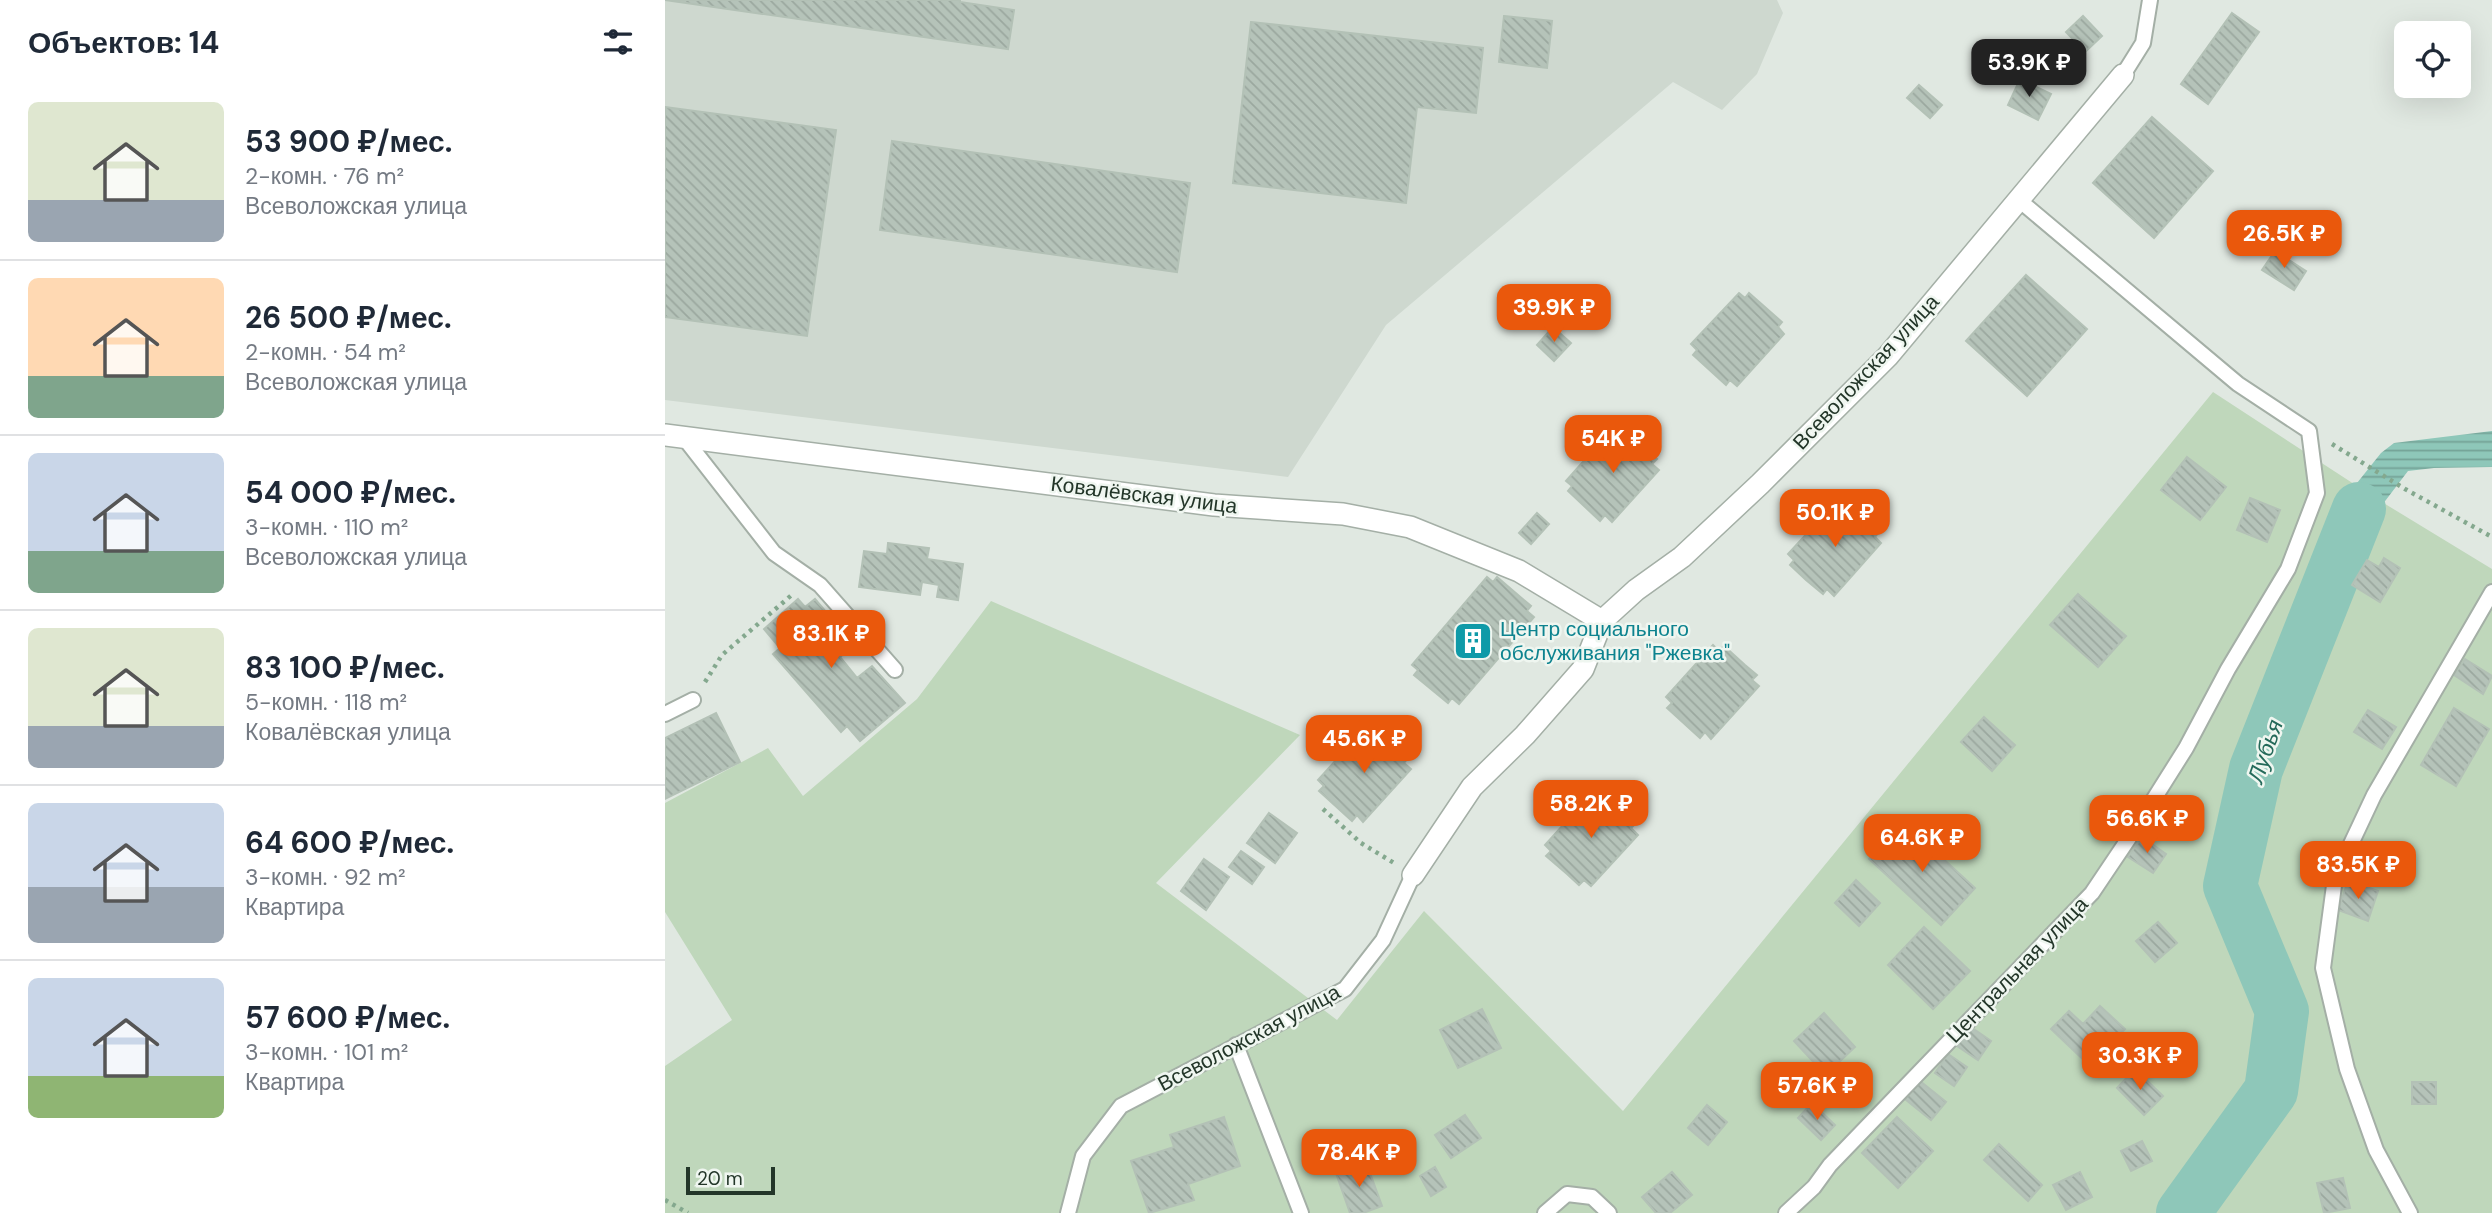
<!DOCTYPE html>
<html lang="ru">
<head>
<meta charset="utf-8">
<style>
  body { margin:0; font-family:"DM Sans",sans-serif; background:#f2f2f3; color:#1f2937; height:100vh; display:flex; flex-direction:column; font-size:26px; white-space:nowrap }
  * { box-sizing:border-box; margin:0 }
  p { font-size:23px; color:#747a83 }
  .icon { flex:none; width:38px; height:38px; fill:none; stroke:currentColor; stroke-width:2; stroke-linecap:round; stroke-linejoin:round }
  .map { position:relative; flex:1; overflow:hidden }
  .panel { display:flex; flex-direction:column; background:#fff; width:665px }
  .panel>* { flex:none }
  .buttons { position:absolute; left:1729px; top:21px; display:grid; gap:14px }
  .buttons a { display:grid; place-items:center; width:77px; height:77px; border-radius:10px; background:#fff; box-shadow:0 7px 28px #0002; font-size:35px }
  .scale { position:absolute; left:21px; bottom:18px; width:89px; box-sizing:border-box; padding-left:7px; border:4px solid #233629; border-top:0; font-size:19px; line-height:24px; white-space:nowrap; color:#233629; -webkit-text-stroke:5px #eff6f0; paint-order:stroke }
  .price { position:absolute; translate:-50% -60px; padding:0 16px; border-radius:14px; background:#ea580c; color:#fff; font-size:23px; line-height:46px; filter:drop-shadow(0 2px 4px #0008) }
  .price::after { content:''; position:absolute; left:50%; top:42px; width:21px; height:16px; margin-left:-10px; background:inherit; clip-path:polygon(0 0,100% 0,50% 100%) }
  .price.active { background:#222; color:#fff }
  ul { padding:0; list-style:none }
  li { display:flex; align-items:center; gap:21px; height:175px; padding:0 28px }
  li+li { border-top:2px solid #e0e1e3 }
  li span { display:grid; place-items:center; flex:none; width:196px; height:140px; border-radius:10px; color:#555 }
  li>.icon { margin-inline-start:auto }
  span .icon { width:84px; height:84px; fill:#fffc; stroke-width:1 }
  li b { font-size:30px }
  h2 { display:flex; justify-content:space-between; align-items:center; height:84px; padding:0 28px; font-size:30px }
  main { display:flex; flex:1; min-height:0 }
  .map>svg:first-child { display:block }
</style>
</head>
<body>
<main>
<section class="panel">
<h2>Объектов: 14<svg class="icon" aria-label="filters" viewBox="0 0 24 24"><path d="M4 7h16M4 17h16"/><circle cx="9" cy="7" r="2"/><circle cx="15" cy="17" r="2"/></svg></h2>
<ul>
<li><span style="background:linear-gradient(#dfe7d0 70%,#9aa5b1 0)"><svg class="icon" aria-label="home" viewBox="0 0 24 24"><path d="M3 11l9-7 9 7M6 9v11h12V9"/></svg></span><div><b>53 900 ₽/мес.</b><p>2-комн. · 76 m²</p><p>Всеволожская улица</p></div></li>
<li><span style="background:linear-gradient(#ffd9b3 70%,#7fa58c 0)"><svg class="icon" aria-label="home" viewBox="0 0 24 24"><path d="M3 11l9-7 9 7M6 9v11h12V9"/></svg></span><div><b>26 500 ₽/мес.</b><p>2-комн. · 54 m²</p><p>Всеволожская улица</p></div></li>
<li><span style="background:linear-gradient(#c9d6e8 70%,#7fa58c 0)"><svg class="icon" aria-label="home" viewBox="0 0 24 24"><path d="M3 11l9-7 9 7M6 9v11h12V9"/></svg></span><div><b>54 000 ₽/мес.</b><p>3-комн. · 110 m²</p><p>Всеволожская улица</p></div></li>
<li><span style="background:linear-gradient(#dfe7d0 70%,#9aa5b1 0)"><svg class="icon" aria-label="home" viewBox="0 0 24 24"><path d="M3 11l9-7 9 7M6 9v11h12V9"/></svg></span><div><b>83 100 ₽/мес.</b><p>5-комн. · 118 m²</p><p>Ковалёвская улица</p></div></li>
<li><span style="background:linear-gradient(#c9d6e8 60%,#9aa5b1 0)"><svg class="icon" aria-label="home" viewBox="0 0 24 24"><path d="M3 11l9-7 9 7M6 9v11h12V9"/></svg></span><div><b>64 600 ₽/мес.</b><p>3-комн. · 92 m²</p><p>Квартира</p></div></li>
<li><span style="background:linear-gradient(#c9d6e8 70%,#8fb573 0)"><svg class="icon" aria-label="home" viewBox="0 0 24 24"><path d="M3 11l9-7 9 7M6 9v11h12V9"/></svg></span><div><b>57 600 ₽/мес.</b><p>3-комн. · 101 m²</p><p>Квартира</p></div></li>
</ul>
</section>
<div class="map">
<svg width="1827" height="1213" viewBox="0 0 1827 1213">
  <defs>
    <pattern id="water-rules" width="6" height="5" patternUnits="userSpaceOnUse" patternTransform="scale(1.75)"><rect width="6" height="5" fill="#8ec7b9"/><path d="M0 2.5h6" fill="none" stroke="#74a296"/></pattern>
    <pattern id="building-back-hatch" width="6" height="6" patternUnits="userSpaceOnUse" patternTransform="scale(1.75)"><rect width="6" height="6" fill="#b5c3b9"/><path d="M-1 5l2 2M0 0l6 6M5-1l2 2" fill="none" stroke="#9ba89f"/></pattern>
  </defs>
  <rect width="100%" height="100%" fill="#e0e8e1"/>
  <path fill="#ced8cf" d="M0,0h1112l6,13 -26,61 -35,36 -49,-28 -287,243 -98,152 -623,-77z"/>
  <path fill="#bfd7bb" d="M1548,392l164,107 115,70v644h-1827v-147l67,-46 -67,-108v-109l103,-55 35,48 114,-97 74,-98 309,134 -144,148 181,137 87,-109 199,200z"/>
  <path fill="url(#water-rules)" d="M1827,431v36l-58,1 -26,3 -32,42 -31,69 -25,-8 25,-76 36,-45 13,-10z"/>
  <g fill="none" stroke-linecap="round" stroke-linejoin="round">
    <path stroke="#8ec7b9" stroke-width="54" d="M1518,1213l88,-122 11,-80 -52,-125 26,-117 103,-260"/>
  </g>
  <path fill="url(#building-back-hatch)" stroke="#b3c1b6" stroke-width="2" d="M0,0h295v2l54,8 -6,39z
    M1567,13l27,19 -51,72 -27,-20z
    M839,16l48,5 -5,47 -48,-6z
    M1418,16l19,20 -17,16 -19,-20z
    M586,22l232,26 -7,65 -59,-6 -11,96 -173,-20z
    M1355,79l31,15 -13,26 -30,-15z
    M1254,85l23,20 -12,13 -23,-20z
    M0,107l171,23 -29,206 -142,-19z
    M1487,117l61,54 -59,67 -61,-55z
    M227,141l298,42 -13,89 -297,-42z
    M1610,251l31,20 -12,19 -32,-20z
    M1361,275l61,54 -60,67 -61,-55z
    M1074,293l6,5 4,-5 33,29 -4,5 6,7 -47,52 -7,-6 -4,5 -33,-30 4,-5 -6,-6z
    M888,327l18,16 -17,18 -17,-16z
    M948,428l6,6 5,-5 22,19 11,11 -5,5 7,6 -47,52 -7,-7 -5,6 -32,-30 4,-5 -6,-5z
    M1522,457l39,30 -26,33 -39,-30z
    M1585,498l30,12 -13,32 -30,-12z
    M1171,502l6,5 4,-5 33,30 -4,5 6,6 -47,53 -7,-7 -4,5 -17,-14 -16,-15 4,-5 -6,-6z
    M872,513l12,11 -18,20 -12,-11z
    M223,543l41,5 -2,11 36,5 -5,36 -21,-3 2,-12 -17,-3 -2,13 -61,-8 5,-36 23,3z
    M1719,558l16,10 -20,34 -28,-17 15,-25 12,7z
    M822,577l6,5 4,-5 34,29 -4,5 7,6 -75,87 -7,-6 -4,5 -34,-28 4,-5 -6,-5z
    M1413,594l48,42 -28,31 -48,-42z
    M133,599l7,8 10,-8 39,46 -14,12 17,21 15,-12 33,37 -45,38 -13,-15 -6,6 -68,-78 7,-6 -16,-19z
    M1048,645l6,6 5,-5 21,19 12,10 -5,5 7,6 -48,53 -6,-7 -5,6 -33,-30 5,-5 -6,-6z
    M1800,659l27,17 -9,18 -29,-19z
    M1789,708l35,21 -33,57 -35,-21z
    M1703,710l28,17 -14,22 -28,-17z
    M51,713l24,49 -75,37v-61z
    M1319,717l31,28 -23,26 -31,-29z
    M700,728l6,5 5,-5 32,30 -4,5 7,6 -48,53 -6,-7 -5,6 -33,-30 5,-5 -6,-6z
    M927,793l6,6 5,-5 33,29 -5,5 7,7 -47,51 -7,-6 -5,5 -12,-11 -21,-18 5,-5 -6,-6z
    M604,813l28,20 -22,30 -28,-20z
    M1238,822l72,66 -34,37 -72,-66z
    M1477,837l24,17 -13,19 -25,-16z
    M576,851l23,16 -12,17 -23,-17z
    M539,859l25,18 -23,33 -25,-19z
    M1191,880l24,23 -21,23 -24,-23z
    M1683,881l30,10 -10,30 -30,-11z
    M1493,922l19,21 -22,19 -19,-21z
    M1259,927l46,44 -37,38 -45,-44z
    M1435,1006l25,23 -36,36 -38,-36 18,-18 14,13z
    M817,1009l19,39 -43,20 -18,-38z
    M1159,1013l31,34 -16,15 22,23 -14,13 -53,-57z
    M1303,1025l23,16 -13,19 -24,-16z
    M1283,1054l19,13 -13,19 -19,-13z
    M1470,1069l28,27 -19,19 -27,-27z
    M1255,1081l26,21 -15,18 -26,-21z
    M1747,1082h24v22h-24z
    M1147,1103l23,22 -14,15 -23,-22z
    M1042,1105l20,17 -19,23 -20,-17z
    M800,1115l16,23 -30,20 -16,-23z
    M559,1117l16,49 -52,18 6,16 -45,13 -18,-52 43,-14 -4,-12z
    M1232,1117l36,34 -35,37 -36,-35z
    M1477,1141l10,20 -21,10 -10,-20z
    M1334,1144l43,41 -14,16 -44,-41z
    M701,1162l16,44 -19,7h-13l-14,-40z
    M770,1167l11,20 -15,9 -11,-20z
    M1007,1172l20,23 -22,18h-14l-14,-16z
    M1415,1172l12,25 -26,13 -13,-25z
    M1678,1178l7,30 -26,5 -7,-30z"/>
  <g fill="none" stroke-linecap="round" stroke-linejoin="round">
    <g stroke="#a4afa6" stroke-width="18">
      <path id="service" d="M1458,75l20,-32 7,-43
        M20,439l89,114 46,32 75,85
        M0,714l28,-14
        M571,1045l65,168
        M403,1213l15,-57 38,-50 224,-117 38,-49 30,-65
        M880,1213l22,-19 25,3 17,16
        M1121,1213l28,-26 16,-22 262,-272 43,-64 51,-81 42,-79 60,-100 29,-76 -8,-62 -71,-47 -219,-184
        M1745,1213l-34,-63 -29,-81 -24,-101 12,-90 39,-83 118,-203"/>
    </g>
    <g stroke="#a4afa6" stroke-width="24">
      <path id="minor" d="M0,435l549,70 129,9 67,13 109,44 83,50
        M748,875l59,-88 53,-52 58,-66 19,-48 34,-31 46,-33 78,-73 128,-128 235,-281"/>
    </g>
    <path stroke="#84a88e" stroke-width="4.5" stroke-dasharray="3.5 5" stroke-linecap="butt" d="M1667,444l73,45 87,48
      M40,682l17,-27 72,-62
      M658,809l38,34 33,20
      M0,1200l23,13"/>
    <use href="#service" stroke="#fff" stroke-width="14"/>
    <use href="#minor" stroke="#fff" stroke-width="21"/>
  </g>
  <defs>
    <g id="building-square" transform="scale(2.0125)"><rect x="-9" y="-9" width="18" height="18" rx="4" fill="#0f9aa8" stroke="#eff6f0"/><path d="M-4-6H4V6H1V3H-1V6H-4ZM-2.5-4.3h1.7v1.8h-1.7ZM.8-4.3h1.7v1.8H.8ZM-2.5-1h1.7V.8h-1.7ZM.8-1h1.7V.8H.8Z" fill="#fff"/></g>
  </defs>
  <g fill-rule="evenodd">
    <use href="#building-square" x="808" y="641"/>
  </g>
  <g text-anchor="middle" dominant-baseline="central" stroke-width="5" stroke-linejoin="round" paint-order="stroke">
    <g font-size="21" fill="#233629" stroke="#eff6f0">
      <text transform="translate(1201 372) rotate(-47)">Всеволожская улица</text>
      <text transform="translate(479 495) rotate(7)">Ковалёвская улица</text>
      <text transform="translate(1352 970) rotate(-46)">Центральная улица</text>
      <text transform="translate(584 1038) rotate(-28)">Всеволожская улица</text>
    </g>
    <g font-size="21" fill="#0d838f" stroke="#eff6f0" text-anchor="start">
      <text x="835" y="629">Центр социального<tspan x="835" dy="24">обслуживания "Ржевка"</tspan></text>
    </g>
    <g font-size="23" font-style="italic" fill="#256a5a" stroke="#eff6f0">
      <text transform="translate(1600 751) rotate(-71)">Лубья</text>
    </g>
  </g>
</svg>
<div class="buttons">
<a><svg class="icon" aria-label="locate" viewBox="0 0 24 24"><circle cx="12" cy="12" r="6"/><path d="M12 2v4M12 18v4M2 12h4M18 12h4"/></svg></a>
</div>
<div class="scale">20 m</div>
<b class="price active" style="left:1364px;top:99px">53.9K ₽</b>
<b class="price" style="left:1619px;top:270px">26.5K ₽</b>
<b class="price" style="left:889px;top:344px">39.9K ₽</b>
<b class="price" style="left:948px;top:475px">54K ₽</b>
<b class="price" style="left:1170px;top:549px">50.1K ₽</b>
<b class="price" style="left:166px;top:670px">83.1K ₽</b>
<b class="price" style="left:699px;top:775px">45.6K ₽</b>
<b class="price" style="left:926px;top:840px">58.2K ₽</b>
<b class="price" style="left:1482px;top:855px">56.6K ₽</b>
<b class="price" style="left:1257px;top:874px">64.6K ₽</b>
<b class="price" style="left:1693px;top:901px">83.5K ₽</b>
<b class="price" style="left:1475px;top:1092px">30.3K ₽</b>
<b class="price" style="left:1152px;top:1122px">57.6K ₽</b>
<b class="price" style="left:694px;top:1189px">78.4K ₽</b>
</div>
</main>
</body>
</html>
